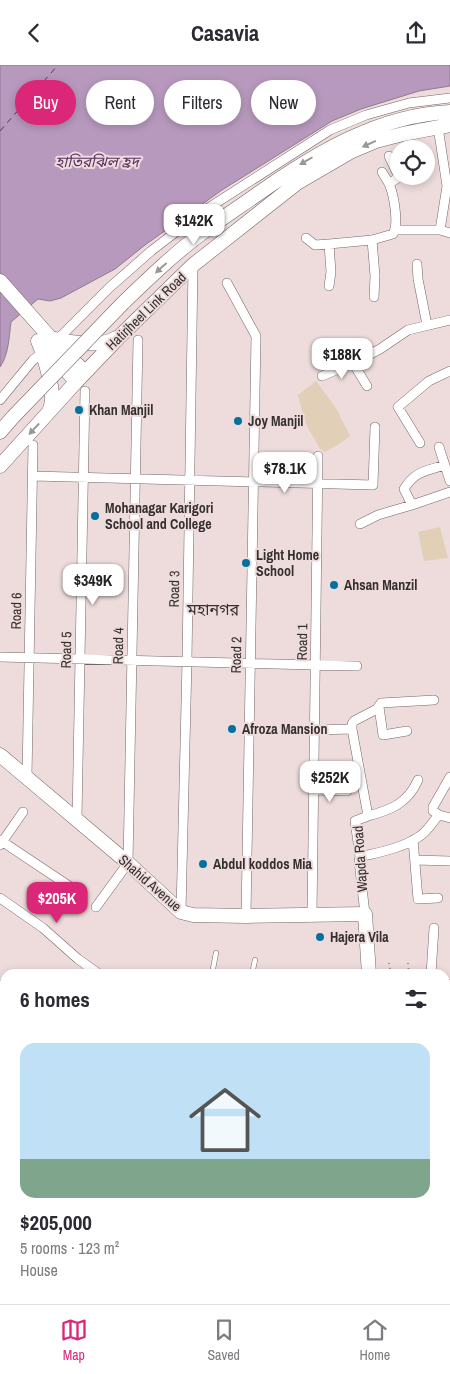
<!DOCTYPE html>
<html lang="en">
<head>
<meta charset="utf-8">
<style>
  body { margin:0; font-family:"Archivo Narrow","Noto Sans Bengali",sans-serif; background:#f2f2f3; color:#2b2b33; height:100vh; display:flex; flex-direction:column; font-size:19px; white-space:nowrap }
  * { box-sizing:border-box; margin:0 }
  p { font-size:16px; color:#7c7c81 }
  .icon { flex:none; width:28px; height:28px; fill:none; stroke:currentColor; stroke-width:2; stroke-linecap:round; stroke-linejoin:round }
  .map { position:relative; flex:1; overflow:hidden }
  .sheet { position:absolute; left:0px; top:904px; width:450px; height:336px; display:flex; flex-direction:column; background:#fff; border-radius:15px 15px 0 0; box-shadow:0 2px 8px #0003 }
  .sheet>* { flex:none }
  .guide { position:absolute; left:15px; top:15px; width:420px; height:45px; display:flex; gap:10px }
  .tools { position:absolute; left:390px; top:75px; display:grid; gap:10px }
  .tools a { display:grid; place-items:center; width:45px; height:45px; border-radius:50%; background:#fff; box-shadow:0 2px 8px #0003; font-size:25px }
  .price { position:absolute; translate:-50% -42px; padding:0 11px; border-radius:10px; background:#fff; color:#222; font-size:16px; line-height:32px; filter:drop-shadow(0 1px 2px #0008) }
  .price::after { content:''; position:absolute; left:50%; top:30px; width:15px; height:11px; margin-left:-8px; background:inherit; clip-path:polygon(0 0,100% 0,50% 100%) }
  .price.on { background:#db2777; color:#fff }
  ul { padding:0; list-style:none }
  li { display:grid; align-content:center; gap:10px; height:265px; padding:0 20px }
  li+li { border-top:1px solid #e1e1e2 }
  li span { display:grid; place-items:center; height:155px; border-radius:15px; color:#555 }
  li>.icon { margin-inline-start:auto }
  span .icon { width:90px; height:90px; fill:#fffc; stroke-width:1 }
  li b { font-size:21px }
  h2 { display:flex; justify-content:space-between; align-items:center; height:60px; padding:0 20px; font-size:21px }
  .chip { padding:0 18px; border-radius:22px; background:#fff; box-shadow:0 2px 8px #0003; font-size:18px; line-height:45px }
  .chip.on { background:#db2777; color:#fff }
  header { display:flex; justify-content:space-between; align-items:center; height:65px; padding:0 20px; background:#fff; font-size:22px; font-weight:700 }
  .menu { display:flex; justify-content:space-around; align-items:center; height:70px; border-top:1px solid #e1e1e2; background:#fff; font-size:14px; color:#7c7c81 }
  .menu a { display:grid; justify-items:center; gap:2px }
  .menu .on { color:#db2777 }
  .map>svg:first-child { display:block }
</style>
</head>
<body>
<header><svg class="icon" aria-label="back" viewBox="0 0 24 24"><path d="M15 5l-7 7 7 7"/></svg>Casavia<svg class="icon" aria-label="share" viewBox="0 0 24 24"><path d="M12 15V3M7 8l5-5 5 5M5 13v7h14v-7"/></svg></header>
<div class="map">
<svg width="450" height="1239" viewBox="0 0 450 1239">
  <rect width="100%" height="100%" fill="#eedcdc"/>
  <path fill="#e1d0b7" d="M316,316l20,27 14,28 -11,8 -14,8 -6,-4c-3,-8 -8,-14 -12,-22 -4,-10 -6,-20 -9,-31z
    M440,462l8,31 -24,3 -6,-29z"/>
  <path fill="#b799bd" stroke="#907992" d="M0,0h450v21l-31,5 -58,18 -29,12 -110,69 -77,55 -30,24 -54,29 -11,3 -12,-2 -27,23c-2,14 -2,32 -11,45z"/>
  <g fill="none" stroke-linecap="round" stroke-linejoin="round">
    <path stroke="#593060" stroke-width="1" stroke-dasharray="6 5" stroke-linecap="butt" d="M0,66l58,-66"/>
    <g stroke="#756665" stroke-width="5.5">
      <path id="lane" d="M212,909l4,-21
        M252,909l3,-14"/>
    </g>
    <g stroke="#756665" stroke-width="10">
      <path id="street" d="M438,62l9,59 -7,44
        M389,119l10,-7 -10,-21
        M395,165h45l10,3
        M306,173l9,7 14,-1 43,-4 21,-6c6,-10 1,-37 -3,-48 -2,-5 -5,-9 -8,-14
        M372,175l3,36 -1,21
        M329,179l2,28 -2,14
        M417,199l1,15 9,46
        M227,218l29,53 -10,580
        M56,276l53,-53 42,-37 51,-39 128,-82 36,-15 43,-12 41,-5
        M322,311l31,-13
        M367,321l-14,-23 27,-14 28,-19 42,-10
        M0,335l33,-40 13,-11
        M420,378l-22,-36 31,-26 21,-10
        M439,382l11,34
        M33,411l340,9 2,-58
        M412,440l38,-13
        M360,459l18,-9 34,-10 -8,-16c11,-18 22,-18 41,-24
        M0,592l357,9
        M379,642l4,28 24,-4
        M352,664v-5l2,-3 23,-12 4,-6 53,-3
        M315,665l37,-1 16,87 -13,5 5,36 -1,4 6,53
        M27,712l6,-332
        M450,712l-17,30v4l6,4 11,3
        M314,725l33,1
        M368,751c23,-6 40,-13 50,-36
        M77,754l8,-428
        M0,775l69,46
        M413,775l5,59 20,-1
        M0,780l23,-33
        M360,792c20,-5 43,-9 60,-21 8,-5 12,-14 19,-21
        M415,795l35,1
        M0,833l43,30 35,31 21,15
        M96,842l32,-44 10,-523
        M181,847l6,-251 6,-396
        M312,850l6,-459
        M431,909l3,-46
        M0,920l5,6
        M445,921l5,-2
        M445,979l5,16
        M0,995l5,-7
        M445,1011l5,-2
        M253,1235l1,4
        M378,1235l31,4
        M315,1239l14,-4"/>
    </g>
    <g stroke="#756665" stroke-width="15">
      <path id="secondary" d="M0,216l54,61 31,30
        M123,238c27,-26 54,-52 83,-73 18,-13 36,-25 53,-37 57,-40 120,-78 191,-81
        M50,273c18,4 50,10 66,0
        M41,275l35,42
        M38,276c6,14 15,45 14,59 0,4 -2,8 -3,12
        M0,367l13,-15
        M0,401l76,-84 45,-47 72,-70 104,-82 55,-32 24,-10 27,-7 47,-9
        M0,690l128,108 53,49 12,3 53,1 119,-2 4,60
        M445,1084l5,1"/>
    </g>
    <path stroke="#998c8c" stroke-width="2" stroke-dasharray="1 4" stroke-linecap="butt" d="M389,898l2,11
      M408,898l1,11"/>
    <use href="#lane" stroke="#fff" stroke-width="4.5"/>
    <use href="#street" stroke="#fff" stroke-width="9"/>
    <use href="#secondary" stroke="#fff" stroke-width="14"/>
    <g stroke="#756665" stroke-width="15" stroke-linecap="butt">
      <path id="secondary-bridge" d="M13,352l110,-114"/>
    </g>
    <use href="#secondary-bridge" stroke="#fff" stroke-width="14"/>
  </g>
  <defs><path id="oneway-solid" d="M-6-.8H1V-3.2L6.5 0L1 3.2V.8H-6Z" transform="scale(1.25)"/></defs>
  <g fill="#9a9797">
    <use href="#oneway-solid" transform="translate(369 79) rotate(156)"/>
    <use href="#oneway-solid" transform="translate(306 96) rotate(150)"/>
    <use href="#oneway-solid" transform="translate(161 203) rotate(138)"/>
    <use href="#oneway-solid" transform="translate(34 364) rotate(133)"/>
  </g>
  <g fill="#02719d" stroke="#eedcdc" stroke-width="2">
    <circle cx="79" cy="345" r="5"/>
    <circle cx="238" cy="356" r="5"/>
    <circle cx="95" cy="451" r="5"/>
    <circle cx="246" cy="498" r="5"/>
    <circle cx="334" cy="520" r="5"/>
    <circle cx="232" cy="664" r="5"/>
    <circle cx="203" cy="799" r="5"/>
    <circle cx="320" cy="872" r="5"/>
  </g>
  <g text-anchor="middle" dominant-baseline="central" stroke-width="4" stroke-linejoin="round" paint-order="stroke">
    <g font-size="14" fill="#362f2f" stroke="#eedcdc">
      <text transform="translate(146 246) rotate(-44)">Hatirjheel Link Road</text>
      <text transform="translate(174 524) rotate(-89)">Road 3</text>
      <text transform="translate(16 546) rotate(-89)">Road 6</text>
      <text transform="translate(302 577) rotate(-89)">Road 1</text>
      <text transform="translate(118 581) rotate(-89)">Road 4</text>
      <text transform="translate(66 585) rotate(-89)">Road 5</text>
      <text transform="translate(236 590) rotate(-89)">Road 2</text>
      <text transform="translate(360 794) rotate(-94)">Wapda Road</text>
      <text transform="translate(150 818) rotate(41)">Shahid Avenue</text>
    </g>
    <g font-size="14" font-weight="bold" fill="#362f2f" stroke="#eedcdc" text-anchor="start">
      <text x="89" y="345">Khan Manjil</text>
      <text x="248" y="356">Joy Manjil</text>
      <text x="105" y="443">Mohanagar Karigori<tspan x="105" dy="16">School and College</tspan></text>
      <text x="256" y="490">Light Home<tspan x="256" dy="16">School</tspan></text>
      <text x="344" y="520">Ahsan Manzil</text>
      <text x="242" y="664">Afroza Mansion</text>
      <text x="213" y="799">Abdul koddos Mia</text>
      <text x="330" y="872">Hajera Vila</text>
    </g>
    <g font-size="15" font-style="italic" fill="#593060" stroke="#eedcdc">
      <text x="97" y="96">হাতিরঝিল হ্রদ</text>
    </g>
    <g font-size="16" fill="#362f2f" stroke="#eedcdc">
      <text x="213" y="544">মহানগর</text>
    </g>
  </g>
</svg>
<div class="tools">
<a><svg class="icon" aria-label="locate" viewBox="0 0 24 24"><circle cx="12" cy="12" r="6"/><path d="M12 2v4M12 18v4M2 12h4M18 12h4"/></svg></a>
</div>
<b class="price" style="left:194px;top:181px">$142K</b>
<b class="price" style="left:342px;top:315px">$188K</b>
<b class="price" style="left:285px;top:429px">$78.1K</b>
<b class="price" style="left:93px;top:541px">$349K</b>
<b class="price" style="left:330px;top:738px">$252K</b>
<b class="price on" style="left:57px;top:859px">$205K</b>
<div class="guide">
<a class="chip on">Buy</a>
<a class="chip">Rent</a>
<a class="chip">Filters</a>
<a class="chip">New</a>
</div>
<section class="sheet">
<h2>6 homes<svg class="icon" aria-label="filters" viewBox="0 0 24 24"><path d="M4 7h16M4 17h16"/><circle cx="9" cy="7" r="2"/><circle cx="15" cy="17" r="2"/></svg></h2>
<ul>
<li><span style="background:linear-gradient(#bfe0f5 75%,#7fa58c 0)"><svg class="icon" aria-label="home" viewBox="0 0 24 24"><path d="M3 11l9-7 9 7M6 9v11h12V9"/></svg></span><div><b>$205,000</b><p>5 rooms · 123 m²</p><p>House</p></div></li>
</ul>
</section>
</div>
<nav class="menu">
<a class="on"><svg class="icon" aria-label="map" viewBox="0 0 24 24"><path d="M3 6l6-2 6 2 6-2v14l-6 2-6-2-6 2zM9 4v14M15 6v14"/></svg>Map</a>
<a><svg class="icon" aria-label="saved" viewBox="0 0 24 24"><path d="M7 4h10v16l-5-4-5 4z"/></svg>Saved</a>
<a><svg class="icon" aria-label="home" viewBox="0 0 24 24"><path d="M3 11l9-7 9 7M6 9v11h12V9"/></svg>Home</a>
</nav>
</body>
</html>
